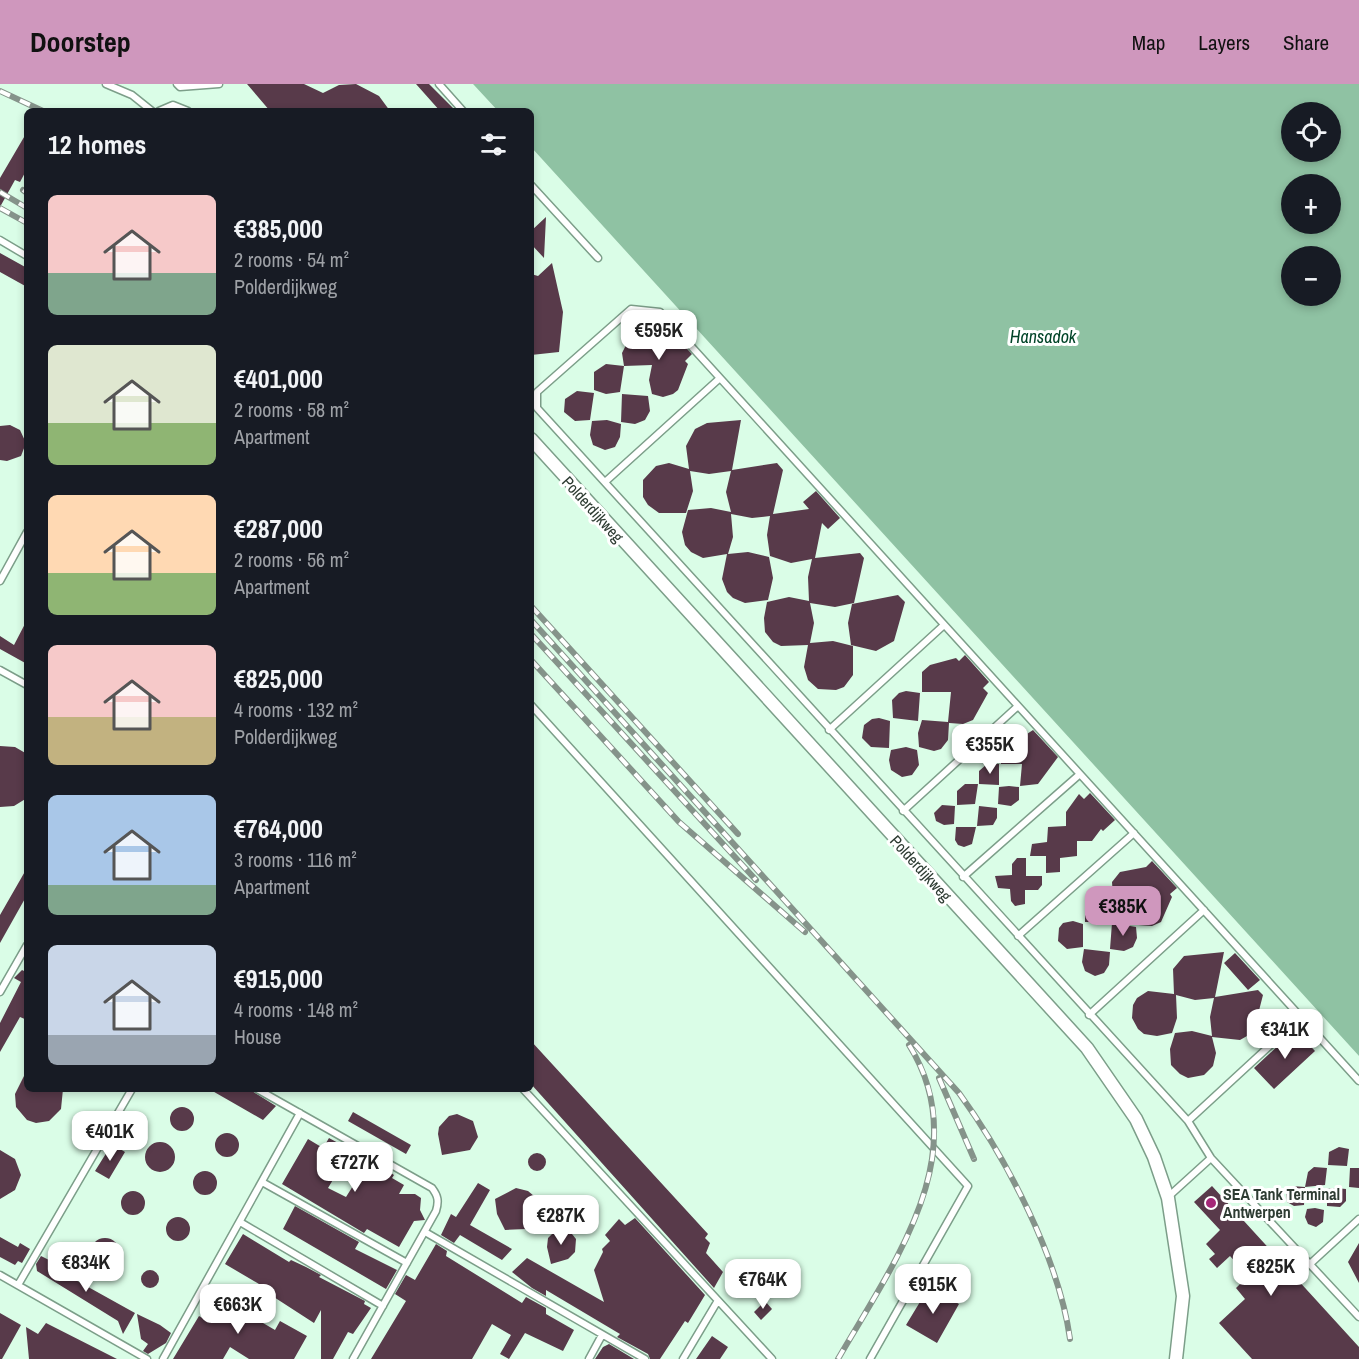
<!DOCTYPE html>
<html lang="en">
<head>
<meta charset="utf-8">
<style>
  body { margin:0; font-family:"Archivo Narrow",sans-serif; background:#20242c; color:#f1f3f6; height:100vh; display:flex; flex-direction:column; font-size:22px; white-space:nowrap }
  * { box-sizing:border-box; margin:0 }
  p { font-size:20px; color:#9ea1a6 }
  .icon { flex:none; width:33px; height:33px; fill:none; stroke:currentColor; stroke-width:2; stroke-linecap:round; stroke-linejoin:round }
  .map { position:relative; flex:1; overflow:hidden }
  .side { position:absolute; left:24px; top:24px; width:510px; height:984px; display:flex; flex-direction:column; background:#171b24; border-radius:9px; box-shadow:0 3px 9px #0003 }
  .side>* { flex:none }
  .controls { position:absolute; left:1281px; top:18px; display:grid; gap:12px }
  .controls a { display:grid; place-items:center; width:60px; height:60px; border-radius:50%; background:#171b24; box-shadow:0 3px 9px #0003; font-size:30px }
  .price { position:absolute; translate:-50% -51px; padding:0 14px; border-radius:12px; background:#fff; color:#222; font-size:20px; line-height:39px; filter:drop-shadow(0 2px 3px #0008) }
  .price::after { content:''; position:absolute; left:50%; top:36px; width:18px; height:14px; margin-left:-9px; background:inherit; clip-path:polygon(0 0,100% 0,50% 100%) }
  .price.on { background:#cf97bd; color:#111 }
  ul { padding:0; list-style:none }
  li { display:flex; align-items:center; gap:18px; height:150px; padding:0 24px }
  li span { display:grid; place-items:center; flex:none; width:168px; height:120px; border-radius:9px; color:#555 }
  li>.icon { margin-inline-start:auto }
  span .icon { width:72px; height:72px; fill:#fffc; stroke-width:1 }
  li b { font-size:26px }
  h2 { display:flex; justify-content:space-between; align-items:center; height:72px; padding:0 24px; font-size:26px }
  header { display:flex; align-items:center; gap:36px; box-sizing:border-box; height:84px; padding:0 30px; background:#cf97bd; color:#111 }
  header strong { font-size:28px }
  nav { display:flex; gap:33px; margin-inline-start:auto; font-size:21px }
  .map>svg:first-child { display:block }
</style>
</head>
<body>
<header>
<strong>Doorstep</strong>
<nav><a>Map</a><a>Layers</a><a>Share</a></nav>
</header>
<div class="map">
<svg width="1359" height="1275" viewBox="0 0 1359 1275">
  <rect width="100%" height="100%" fill="#f0fef5"/>
  <path fill="#dafde7" d="M0,0h473l25,27h-471v978h504v-942l828,909v303h-1359z"/>
  <path fill="#8fc2a3" fill-rule="evenodd" d="M473,0h886v972l-828,-909v-36h-33zM1292,28h38v40h-38zM1292,100h38v40h-38zM1292,172h38v40h-38z"/>
  <path fill="#583a4a" d="M247,0h57l19,9 16,-8 17,-1 23,12 11,15h-120z
    M416,0h13l27,27h-16z
    M27,48v37l-7,13 -5,-2 -15,27v-29z
    M546,133l-2,41 -13,-14v-13z
    M0,169l27,15v19l-27,-15z
    M552,179l11,49 -4,40 -28,3v-81l7,2z
    M667,244l25,26 -7,7 3,3 -10,26 -5,4 -10,3 -11,-3 -3,-14 3,-15 -28,1 -2,-13 7,-14 9,-2 14,4z
    M606,280l18,2 -4,26 -14,2 -12,-4v-18z
    M577,307l17,2 -4,27 -15,1 -11,-9 1,-13z
    M622,310l26,2 2,15 -5,9 -10,4 -14,-2z
    M607,336l14,4 -1,13 -5,10 -10,3 -12,-5 -3,-10 2,-14z
    M741,336l-9,50 45,-7 6,7 -10,44 36,-5 -6,-7 13,-11 24,27 -12,11 -6,-6 -7,35 45,-5 4,5 -10,45 -19,4 -25,-4 4,20 -4,20 23,-2 20,5v29l-9,12 -8,3 -18,-1 -10,-9 -4,-13 4,-22 -27,1 -8,-4 -8,-10 -1,-14 3,-16 22,-5 20,4 -1,-24 4,-18 -21,4 -21,-7 -3,-21 3,-19 -18,2 -21,-4 2,23 -5,17 20,-2 21,5 4,21 -5,22 -23,3 -12,-5 -6,-6 -5,-13 5,-25 -24,4 -12,-6 -6,-7 -3,-13 6,-22 23,-2 20,4 -5,-20 5,-21 -22,3 -19,-3 3,20 -7,22h-27l-11,-8 -5,-8v-17l13,-14 13,-3 20,6 -3,-23 9,-17 12,-6z
    M10,341l10,5 6,13 -5,13 -14,5 -7,-1v-34z
    M898,511l7,7 -11,39 -18,10 -25,-6 -3,-22 4,-19z
    M27,536v44l-27,-15v-13l14,9z
    M965,571l24,27 -6,6 5,5 -15,27 -10,4 -14,-1 -1,17 -7,9 -7,2 -15,-4 -1,-14 4,-13 26,2 3,-30h-29v-20l8,-7 26,-7 3,3z
    M906,607l14,2 -2,28 -25,-3 -1,-18 7,-7z
    M879,634l11,3 -1,27 -18,-1 -9,-9 2,-13 8,-6z
    M1033,646l25,27 -20,27 -18,2 2,-22h-21v-13z
    M0,662l15,1 12,7v44l-13,8 -14,1z
    M906,663l11,3 2,15 -7,10 -10,2 -11,-7 -2,-10 2,-10z
    M987,680h12v21l-20,-1v-13z
    M965,700h13l-3,20 -18,1v-14z
    M1009,702l10,1v13l-8,6 -13,-2 1,-17z
    M1090,709l25,27 -12,11 -2,-2 -9,12h-15v15l-17,2v14l-14,1v-17h-16l2,-12 15,-2 1,-15 18,-1v-14l13,-18 5,5z
    M942,721l13,1 -1,18 -10,1 -8,-4 -2,-8z
    M979,722l18,2v10l-4,7 -16,1z
    M956,743h20l-4,17 -8,3 -6,-2 -3,-5z
    M1017,774h9v18h16v9l-4,5h-13v14l-10,2 -4,-5 -1,-12 -12,-1 -3,-12 17,-1v-11z
    M1152,777l25,27 -7,6 2,3 -11,25 -9,4 -14,-1 1,-27 -26,-1 -1,-15 8,-10 26,-5z
    M27,784v27l-27,48v-28z
    M1095,812l17,2 -3,24h-24v-17z
    M1073,837l10,3v23l-16,2 -9,-8 1,-13 4,-5z
    M1112,839l24,4 1,11 -4,9 -9,4 -14,-2z
    M1084,865l26,3 -1,13 -5,8 -9,3 -10,-5 -3,-9z
    M1224,868l-9,45 43,-7 5,5 -8,31 -8,10 -7,4 -28,-3 4,16 -3,13 -9,9 -16,3 -8,-4 -9,-9 -1,-16 5,-16 17,-2 20,5 -2,-19 4,-19 -19,2 -19,-5 1,23 -5,15 -15,3 -13,-2 -6,-5 -6,-11 1,-13 4,-7 11,-7 26,3 -1,-25 11,-13z
    M1235,869l25,27 -12,10 -24,-27z
    M22,886l4,2 1,-2v50l-7,-3 -20,35v-29l21,-41 -7,-4z
    M1295,946l20,21 -41,38 -20,-21z
    M531,957l177,193 -3,4 5,5 -4,10 17,19 -9,16 -183,-204z
    M27,986v19h36l-2,20 -12,12 -13,2 -9,-3 -11,-13 -1,-13z
    M209,1005h40l27,17 -13,14z
    M170 1035a12 12 0 1 1 24 0a12 12 0 1 1-24 0Z
    M353,1028l58,33 -5,9 -58,-33z
    M457,1030l16,7 5,16 -8,13 -28,5 -4,-21 1,-7 10,-11z
    M215 1061a12 12 0 1 1 24 0a12 12 0 1 1-24 0Z
    M329,1054l22,12 -23,38 18,9 17,-27 6,5 4,-5 4,3 7,-5 10,7 -2,3 12,7 -5,9h16l6,4 -1,12 5,10 -11,1 -15,26 -32,-18 -3,4 -82,-49 26,-45 15,9z
    M145 1073a15 15 0 1 1 30 0a15 15 0 1 1-30 0Z
    M112,1060l13,8 -16,27 -14,-8z
    M1339,1063l10,2 -2,17 -19,-1 1,-13z
    M0,1066l15,9 6,16 -6,15 -15,9z
    M528 1078a9 9 0 1 1 18 0a9 9 0 1 1-18 0Z
    M1314,1083l13,1 -2,17 -20,2 3,-15z
    M1350,1084h9v20l-10,-1z
    M193 1099a12 12 0 1 1 24 0a12 12 0 1 1-24 0Z
    M478,1099l12,7 -20,35 42,24 -10,11 -42,-25 -6,8 -13,-8 10,-21 5,3z
    M1212,1102l147,161v12h-107l-33,-36 26,-24 -9,-11 12,-12 -18,-20 -13,12 -8,-9 6,-5 -9,-10 14,-14 -26,-28z
    M1292,1102l13,1 -1,18 -10,1 -7,-4 -1,-10z
    M516,1104l12,3 6,5 4,7v13l-12,13 -21,1 -8,-16 -2,-15z
    M1336,1104l10,1v12l-6,6 -13,-1v-17z
    M121 1119a12 12 0 1 1 24 0a12 12 0 1 1-24 0Z
    M567 1124a9 9 0 1 1 18 0a9 9 0 1 1-18 0Z
    M295,1122l64,36 -4,7 42,21 -11,19 -103,-60z
    M1315,1124l9,2 -1,12 -7,5 -8,-3 -3,-7 2,-8z
    M166 1145a12 12 0 1 1 24 0a12 12 0 1 1-24 0Z
    M635,1134l70,77 -17,28 -3,-2 -25,38h-10l-2,-5 -31,-17 3,-3 -74,-44v6l-14,-8 -20,-16 15,-14 77,44 -10,-32 9,-18 -1,-3 8,-8 -5,-6 14,-16 6,6z
    M568,1145l8,10 -1,13 -7,7 -17,5 -4,-17 1,-9 7,-7z
    M243,1150l46,28 2,-2 15,7 15,8 -2,2 46,24 -1,3 7,4 -18,26 -5,-2 -15,27h-12v-49l-7,13 -51,-33 1,-3 -39,-23z
    M0,1153l18,10 2,-4 10,6 -8,14 -4,-2 -3,4 -15,-8z
    M90 1169a15 15 0 1 1 30 0a15 15 0 1 1-30 0Z
    M1359,1159v40l-11,-21z
    M436,1160l11,7 -1,5 76,47 4,-6 20,11v6l28,16 -11,21 -38,-18 -16,26 -9,-5 11,-19 -19,-11 -20,35h-101l35,-58 -11,-7 11,-19 9,5z
    M41,1172l16,8 -3,4 81,45 -12,21 -5,-13 -81,-50 -1,-7z
    M141 1195a9 9 0 1 1 18 0a9 9 0 1 1-18 0Z
    M929,1203l30,17 -22,39 -31,-18z
    M221,1205l22,12 -4,8 36,21 5,-9 27,15 -13,23h-45l-19,-12 -7,12h-50l26,-43 5,3z
    M765,1217l7,8 -11,11 -7,-8z
    M0,1229l21,12 -19,34h-2z
    M137,1230l23,11 11,8 -5,10 -18,11 -5,-3 5,-7 -7,-5z
    M46,1239l71,36h-88l-3,-32 12,7z
    M712,1252l16,11 -8,12h-24z
    M609,1260l25,15h-39l8,-12z"/>
  <g fill="none" stroke-linecap="round" stroke-linejoin="round">
    <g stroke="#7c9e89" stroke-width="9">
      <path id="lane" d="M106,0l26,11 20,16
        M177,0l3,3 39,-3
        M439,0l24,27
        M159,27l14,-6 15,6
        M531,101l67,73
        M0,156l27,16
        M605,398l115,-104
        M0,497l27,-49
        M0,586l27,15
        M531,621l437,481 -98,173
        M829,646l115,-105
        M903,727l115,-105
        M963,793l117,-103
        M1018,852l116,-103
        M0,908l27,-47
        M1089,931l115,-105
        M1359,997l-699,-769 -29,-3 -94,83v16l651,713 23,37 148,159
        M257,1005l175,99c6,8 7,13 4,23l-83,148
        M523,1005l249,270
        M1188,1037l113,-104
        M262,1098l145,81
        M1168,1113l43,-39
        M240,1138l143,84
        M425,1148l220,127
        M1310,1180l49,-45
        M0,1191l147,84
        M18,1201l114,-196
        M163,1275l137,-246
        M589,1275l13,-24
        M683,1275l34,-57"/>
    </g>
    <g stroke="#7c9e89" stroke-width="15">
      <path id="street" d="M531,355l556,609 49,71 18,38 14,41 15,98 -7,63"/>
    </g>
    <use href="#lane" stroke="#fff" stroke-width="6"/>
    <use href="#street" stroke="#fff" stroke-width="12"/>
    <g stroke="#85938a" stroke-width="6">
      <path id="rail" d="M0,7l43,20
        M23,106l4,3
        M0,108l27,16
        M0,124l27,15
        M531,522l207,228
        M531,536l428,473c48,66 100,166 111,246
        M531,550l225,246
        M531,576l148,162 126,110
        M939,994l35,81
        M838,1275c54,-94 139,-206 71,-314"/>
    </g>
    <use href="#rail" stroke="#fff" stroke-width="4" stroke-dasharray="11" stroke-linecap="butt"/>
  </g>
  <circle fill="#a52778" stroke="#fff" stroke-width="2" cx="1211" cy="1119" r="6"/>
  <g text-anchor="middle" dominant-baseline="central" stroke-width="6" stroke-linejoin="round" paint-order="stroke">
    <g font-size="16" fill="#2d3b32" stroke="#fff">
      <text transform="translate(593 425) rotate(48)">Polderdijkweg</text>
      <text transform="translate(921 784) rotate(48)">Polderdijkweg</text>
    </g>
    <g font-size="16" font-weight="bold" fill="#2d3b32" stroke="#fff" text-anchor="start">
      <text x="1223" y="1110">SEA Tank Terminal<tspan x="1223" dy="18">Antwerpen</tspan></text>
    </g>
    <g font-size="18" font-style="italic" fill="#014428" stroke="#fff">
      <text x="1043" y="252">Hansadok</text>
    </g>
  </g>
</svg>
<div class="controls">
<a><svg class="icon" aria-label="locate" viewBox="0 0 24 24"><circle cx="12" cy="12" r="6"/><path d="M12 2v4M12 18v4M2 12h4M18 12h4"/></svg></a>
<a>+</a>
<a>−</a>
</div>
<b class="price" style="left:659px;top:277px">€595K</b>
<b class="price" style="left:990px;top:691px">€355K</b>
<b class="price on" style="left:1123px;top:853px">€385K</b>
<b class="price" style="left:1285px;top:976px">€341K</b>
<b class="price" style="left:110px;top:1078px">€401K</b>
<b class="price" style="left:355px;top:1109px">€727K</b>
<b class="price" style="left:561px;top:1162px">€287K</b>
<b class="price" style="left:86px;top:1209px">€834K</b>
<b class="price" style="left:1271px;top:1213px">€825K</b>
<b class="price" style="left:763px;top:1226px">€764K</b>
<b class="price" style="left:933px;top:1231px">€915K</b>
<b class="price" style="left:238px;top:1251px">€663K</b>
<section class="side">
<h2>12 homes<svg class="icon" aria-label="filters" viewBox="0 0 24 24"><path d="M4 7h16M4 17h16"/><circle cx="9" cy="7" r="2"/><circle cx="15" cy="17" r="2"/></svg></h2>
<ul>
<li><span style="background:linear-gradient(#f6c9c9 65%,#7fa58c 0)"><svg class="icon" aria-label="home" viewBox="0 0 24 24"><path d="M3 11l9-7 9 7M6 9v11h12V9"/></svg></span><div><b>€385,000</b><p>2 rooms · 54 m²</p><p>Polderdijkweg</p></div></li>
<li><span style="background:linear-gradient(#dfe7d0 65%,#8fb573 0)"><svg class="icon" aria-label="home" viewBox="0 0 24 24"><path d="M3 11l9-7 9 7M6 9v11h12V9"/></svg></span><div><b>€401,000</b><p>2 rooms · 58 m²</p><p>Apartment</p></div></li>
<li><span style="background:linear-gradient(#ffd9b3 65%,#8fb573 0)"><svg class="icon" aria-label="home" viewBox="0 0 24 24"><path d="M3 11l9-7 9 7M6 9v11h12V9"/></svg></span><div><b>€287,000</b><p>2 rooms · 56 m²</p><p>Apartment</p></div></li>
<li><span style="background:linear-gradient(#f6c9c9 60%,#c2b280 0)"><svg class="icon" aria-label="home" viewBox="0 0 24 24"><path d="M3 11l9-7 9 7M6 9v11h12V9"/></svg></span><div><b>€825,000</b><p>4 rooms · 132 m²</p><p>Polderdijkweg</p></div></li>
<li><span style="background:linear-gradient(#a9c7e8 75%,#7fa58c 0)"><svg class="icon" aria-label="home" viewBox="0 0 24 24"><path d="M3 11l9-7 9 7M6 9v11h12V9"/></svg></span><div><b>€764,000</b><p>3 rooms · 116 m²</p><p>Apartment</p></div></li>
<li><span style="background:linear-gradient(#c9d6e8 75%,#9aa5b1 0)"><svg class="icon" aria-label="home" viewBox="0 0 24 24"><path d="M3 11l9-7 9 7M6 9v11h12V9"/></svg></span><div><b>€915,000</b><p>4 rooms · 148 m²</p><p>House</p></div></li>
</ul>
</section>
</div>
</body>
</html>
